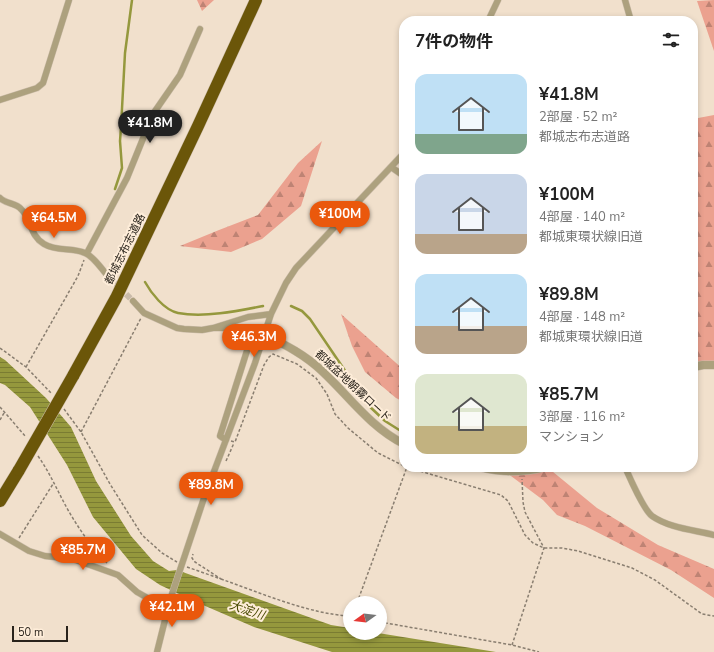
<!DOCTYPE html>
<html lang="ja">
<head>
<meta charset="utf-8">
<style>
  body { margin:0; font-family:"Nunito Sans","Noto Sans JP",sans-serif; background:#f2f2f2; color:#222; height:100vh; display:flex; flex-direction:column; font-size:15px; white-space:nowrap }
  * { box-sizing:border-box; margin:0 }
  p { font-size:13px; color:#767676 }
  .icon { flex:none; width:22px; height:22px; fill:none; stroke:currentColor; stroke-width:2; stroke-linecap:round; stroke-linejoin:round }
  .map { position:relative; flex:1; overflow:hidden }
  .details { position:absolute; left:399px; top:16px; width:299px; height:456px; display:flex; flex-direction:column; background:#fff; border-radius:16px; box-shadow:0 2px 6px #0003 }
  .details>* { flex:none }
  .needle { width:26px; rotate:255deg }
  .tools { position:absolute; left:343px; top:596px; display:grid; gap:8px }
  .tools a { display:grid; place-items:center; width:44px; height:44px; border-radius:50%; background:#fff; box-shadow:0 2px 6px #0003; font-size:20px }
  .scale { position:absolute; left:12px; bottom:10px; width:56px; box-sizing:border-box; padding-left:4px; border:2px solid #29231b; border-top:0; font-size:11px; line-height:14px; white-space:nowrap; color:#29231b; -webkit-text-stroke:3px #feedd9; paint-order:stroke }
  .price { position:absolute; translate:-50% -34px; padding:0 9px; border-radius:14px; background:#ea580c; color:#fff; font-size:13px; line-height:26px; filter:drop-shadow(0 1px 2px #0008) }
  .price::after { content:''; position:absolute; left:50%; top:24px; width:12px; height:9px; margin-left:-6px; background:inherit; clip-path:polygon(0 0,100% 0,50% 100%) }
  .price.current { background:#222; color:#fff }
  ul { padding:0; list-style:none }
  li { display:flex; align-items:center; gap:12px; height:100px; padding:0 16px }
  li span { display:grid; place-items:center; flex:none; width:112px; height:80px; border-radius:12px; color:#555 }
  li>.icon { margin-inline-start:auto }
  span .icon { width:48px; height:48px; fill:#fffc; stroke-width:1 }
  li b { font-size:17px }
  h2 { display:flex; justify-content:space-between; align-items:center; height:48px; padding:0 16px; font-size:17px }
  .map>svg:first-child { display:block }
</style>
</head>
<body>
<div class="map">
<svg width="714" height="652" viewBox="0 0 714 652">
  <defs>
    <pattern id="forest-firs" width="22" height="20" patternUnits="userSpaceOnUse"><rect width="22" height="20" fill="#eba18f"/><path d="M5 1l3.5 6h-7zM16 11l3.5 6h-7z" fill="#be8374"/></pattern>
    <pattern id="water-rules" width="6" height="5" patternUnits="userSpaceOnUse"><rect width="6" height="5" fill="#95983d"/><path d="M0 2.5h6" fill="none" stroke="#7a7c32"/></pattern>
  </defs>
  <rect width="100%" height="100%" fill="#f1e0cc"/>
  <path fill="url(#forest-firs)" d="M197,0h17l-12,11z
    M714,0v51l-17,-50z
    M714,115v250l-21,-2v-244z
    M322,141l-21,65 -39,33 -31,13 -51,-6 39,-16 39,-15 40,-52z
    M341,314l63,56v32l-8,-4 -31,-26 -13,-26z
    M499,467h48l50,41 61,37 56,24v29l-43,-28 -86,-44 -28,-11 -14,-15z"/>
  <path fill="url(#water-rules)" d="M0,357l5,3 41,38 25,29 25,54 35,55 22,25 16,10 8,-1 154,55 19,3v5h28l118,19h-164l-78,-25 -58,-25 -36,-17 -24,-16 -43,-52 -26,-52 -37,-58 -25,-22 -5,-2z"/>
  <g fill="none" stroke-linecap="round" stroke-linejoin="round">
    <path stroke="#95983d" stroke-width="2.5" d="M115,189l7,-21 -2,-27 1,-14 4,-74 7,-53
      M145,282c6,11 19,28 33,31 26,5 60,-2 85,-7
      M291,306l11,5 8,8 59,87 16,15 19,12"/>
    <path stroke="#c9baa9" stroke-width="6" stroke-dasharray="6 3" stroke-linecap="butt" d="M107,275l26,26"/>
    <g stroke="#cdbeac" stroke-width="7">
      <path id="minor" d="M625,0l6,21
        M488,21l10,-21
        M0,100l37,-12 6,-5 26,-83
        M391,167l13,9
        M0,198c6,6 16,5 21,11 11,10 8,26 23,35 13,8 28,3 41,9 8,3 16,15 22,22
        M87,253l40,-75 26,-64 27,-39 20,-46
        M133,301l11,12 33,15 7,1 18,1 11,-2 35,-11 23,-3
        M213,328h32l4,4 2,6 -31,98 6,4
        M625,467c5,11 18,42 27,49 17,12 42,14 62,19
        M0,534l29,17 16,5 28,3 45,16 19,17 30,17
        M157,652l13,-52 34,-102 51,-135 16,-49 15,-31 10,-15 16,-17 92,-98"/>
    </g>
    <g stroke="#cdbeac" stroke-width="9">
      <path id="tertiary" d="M265,335c21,10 40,20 57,36 27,25 48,56 82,73
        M693,367l10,-2h11
        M480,467c21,5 44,6 65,0"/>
    </g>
    <g stroke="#cdbeac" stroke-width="13">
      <path id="motorway" d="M73,376l43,-78 82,-172 58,-126
        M0,501l19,-31"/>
    </g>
    <path stroke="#897e70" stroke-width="1.5" stroke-dasharray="3 2" stroke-linecap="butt" d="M0,348l26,19 26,27
      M26,367l52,-91 6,-16
      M0,407l26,30
      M64,409l17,23 29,52 32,51 20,18 15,9
      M0,420l4,-7
      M81,432l60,-114
      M231,441l4,1 29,-77 5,-8 4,-3 24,10 19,14 11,16 8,20 13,14 30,25 26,13
      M38,456c12,17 20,36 30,54 11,19 24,38 39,53
      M226,461l8,-18
      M406,467l95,28 7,6 17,34 8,8 11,5h18l16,3 54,17 23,12 47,34 12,2
      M19,538l34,-54
      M187,567l34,12 -26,-17 -3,-4 1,-4
      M221,579c40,14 88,35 129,37
      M357,603l50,-136
      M380,622l132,23 27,7
      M512,645l32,-97 -19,-36 -2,-10 -1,-23"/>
    <use href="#minor" stroke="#ada17e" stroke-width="6"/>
    <use href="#tertiary" stroke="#ada17e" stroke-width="8"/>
    <use href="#motorway" stroke="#6b5609" stroke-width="12"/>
    <g stroke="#cdbeac" stroke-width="13" stroke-linecap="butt">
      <path id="motorway-bridge" d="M19,470l54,-94"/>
    </g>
    <use href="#motorway-bridge" stroke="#6b5609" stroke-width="12"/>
  </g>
  <g text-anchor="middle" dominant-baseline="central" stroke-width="4" stroke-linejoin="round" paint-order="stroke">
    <g font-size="11" fill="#29231b" stroke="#feedd9">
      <text transform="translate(125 249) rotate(-64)">都城志布志道路</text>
      <text transform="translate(353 386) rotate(43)">都城盆地朝霧ロード</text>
    </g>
    <g font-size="12" font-style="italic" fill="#474800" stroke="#feedd9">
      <text transform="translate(247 610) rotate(18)">大淀川</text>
    </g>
  </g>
</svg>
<div class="tools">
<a><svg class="needle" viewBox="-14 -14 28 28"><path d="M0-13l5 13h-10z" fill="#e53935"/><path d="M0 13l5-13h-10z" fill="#767676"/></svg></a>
</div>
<div class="scale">50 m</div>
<b class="price current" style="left:150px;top:144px">¥41.8M</b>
<b class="price" style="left:340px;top:235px">¥100M</b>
<b class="price" style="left:54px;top:239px">¥64.5M</b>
<b class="price" style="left:254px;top:358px">¥46.3M</b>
<b class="price" style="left:211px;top:506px">¥89.8M</b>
<b class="price" style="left:83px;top:571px">¥85.7M</b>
<b class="price" style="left:172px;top:628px">¥42.1M</b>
<section class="details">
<h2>7件の物件<svg class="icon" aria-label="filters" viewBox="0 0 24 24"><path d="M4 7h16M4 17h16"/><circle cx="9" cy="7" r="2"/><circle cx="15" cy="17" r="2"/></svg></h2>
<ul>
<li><span style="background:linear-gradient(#bfe0f5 75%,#7fa58c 0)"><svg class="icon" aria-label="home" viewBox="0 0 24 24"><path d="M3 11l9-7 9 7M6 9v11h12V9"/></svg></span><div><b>¥41.8M</b><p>2部屋 · 52 m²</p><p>都城志布志道路</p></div></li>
<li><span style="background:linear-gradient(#c9d6e8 75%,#b9a48a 0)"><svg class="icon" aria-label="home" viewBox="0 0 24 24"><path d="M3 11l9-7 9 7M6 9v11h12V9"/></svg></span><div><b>¥100M</b><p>4部屋 · 140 m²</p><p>都城東環状線旧道</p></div></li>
<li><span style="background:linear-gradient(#bfe0f5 65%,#b9a48a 0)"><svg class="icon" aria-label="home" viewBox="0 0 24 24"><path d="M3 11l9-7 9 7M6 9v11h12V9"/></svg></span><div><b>¥89.8M</b><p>4部屋 · 148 m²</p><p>都城東環状線旧道</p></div></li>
<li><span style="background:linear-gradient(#dfe7d0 65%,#c2b280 0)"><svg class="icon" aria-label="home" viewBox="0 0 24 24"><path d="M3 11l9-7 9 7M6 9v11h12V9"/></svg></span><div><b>¥85.7M</b><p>3部屋 · 116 m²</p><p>マンション</p></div></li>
</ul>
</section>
</div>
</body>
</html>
